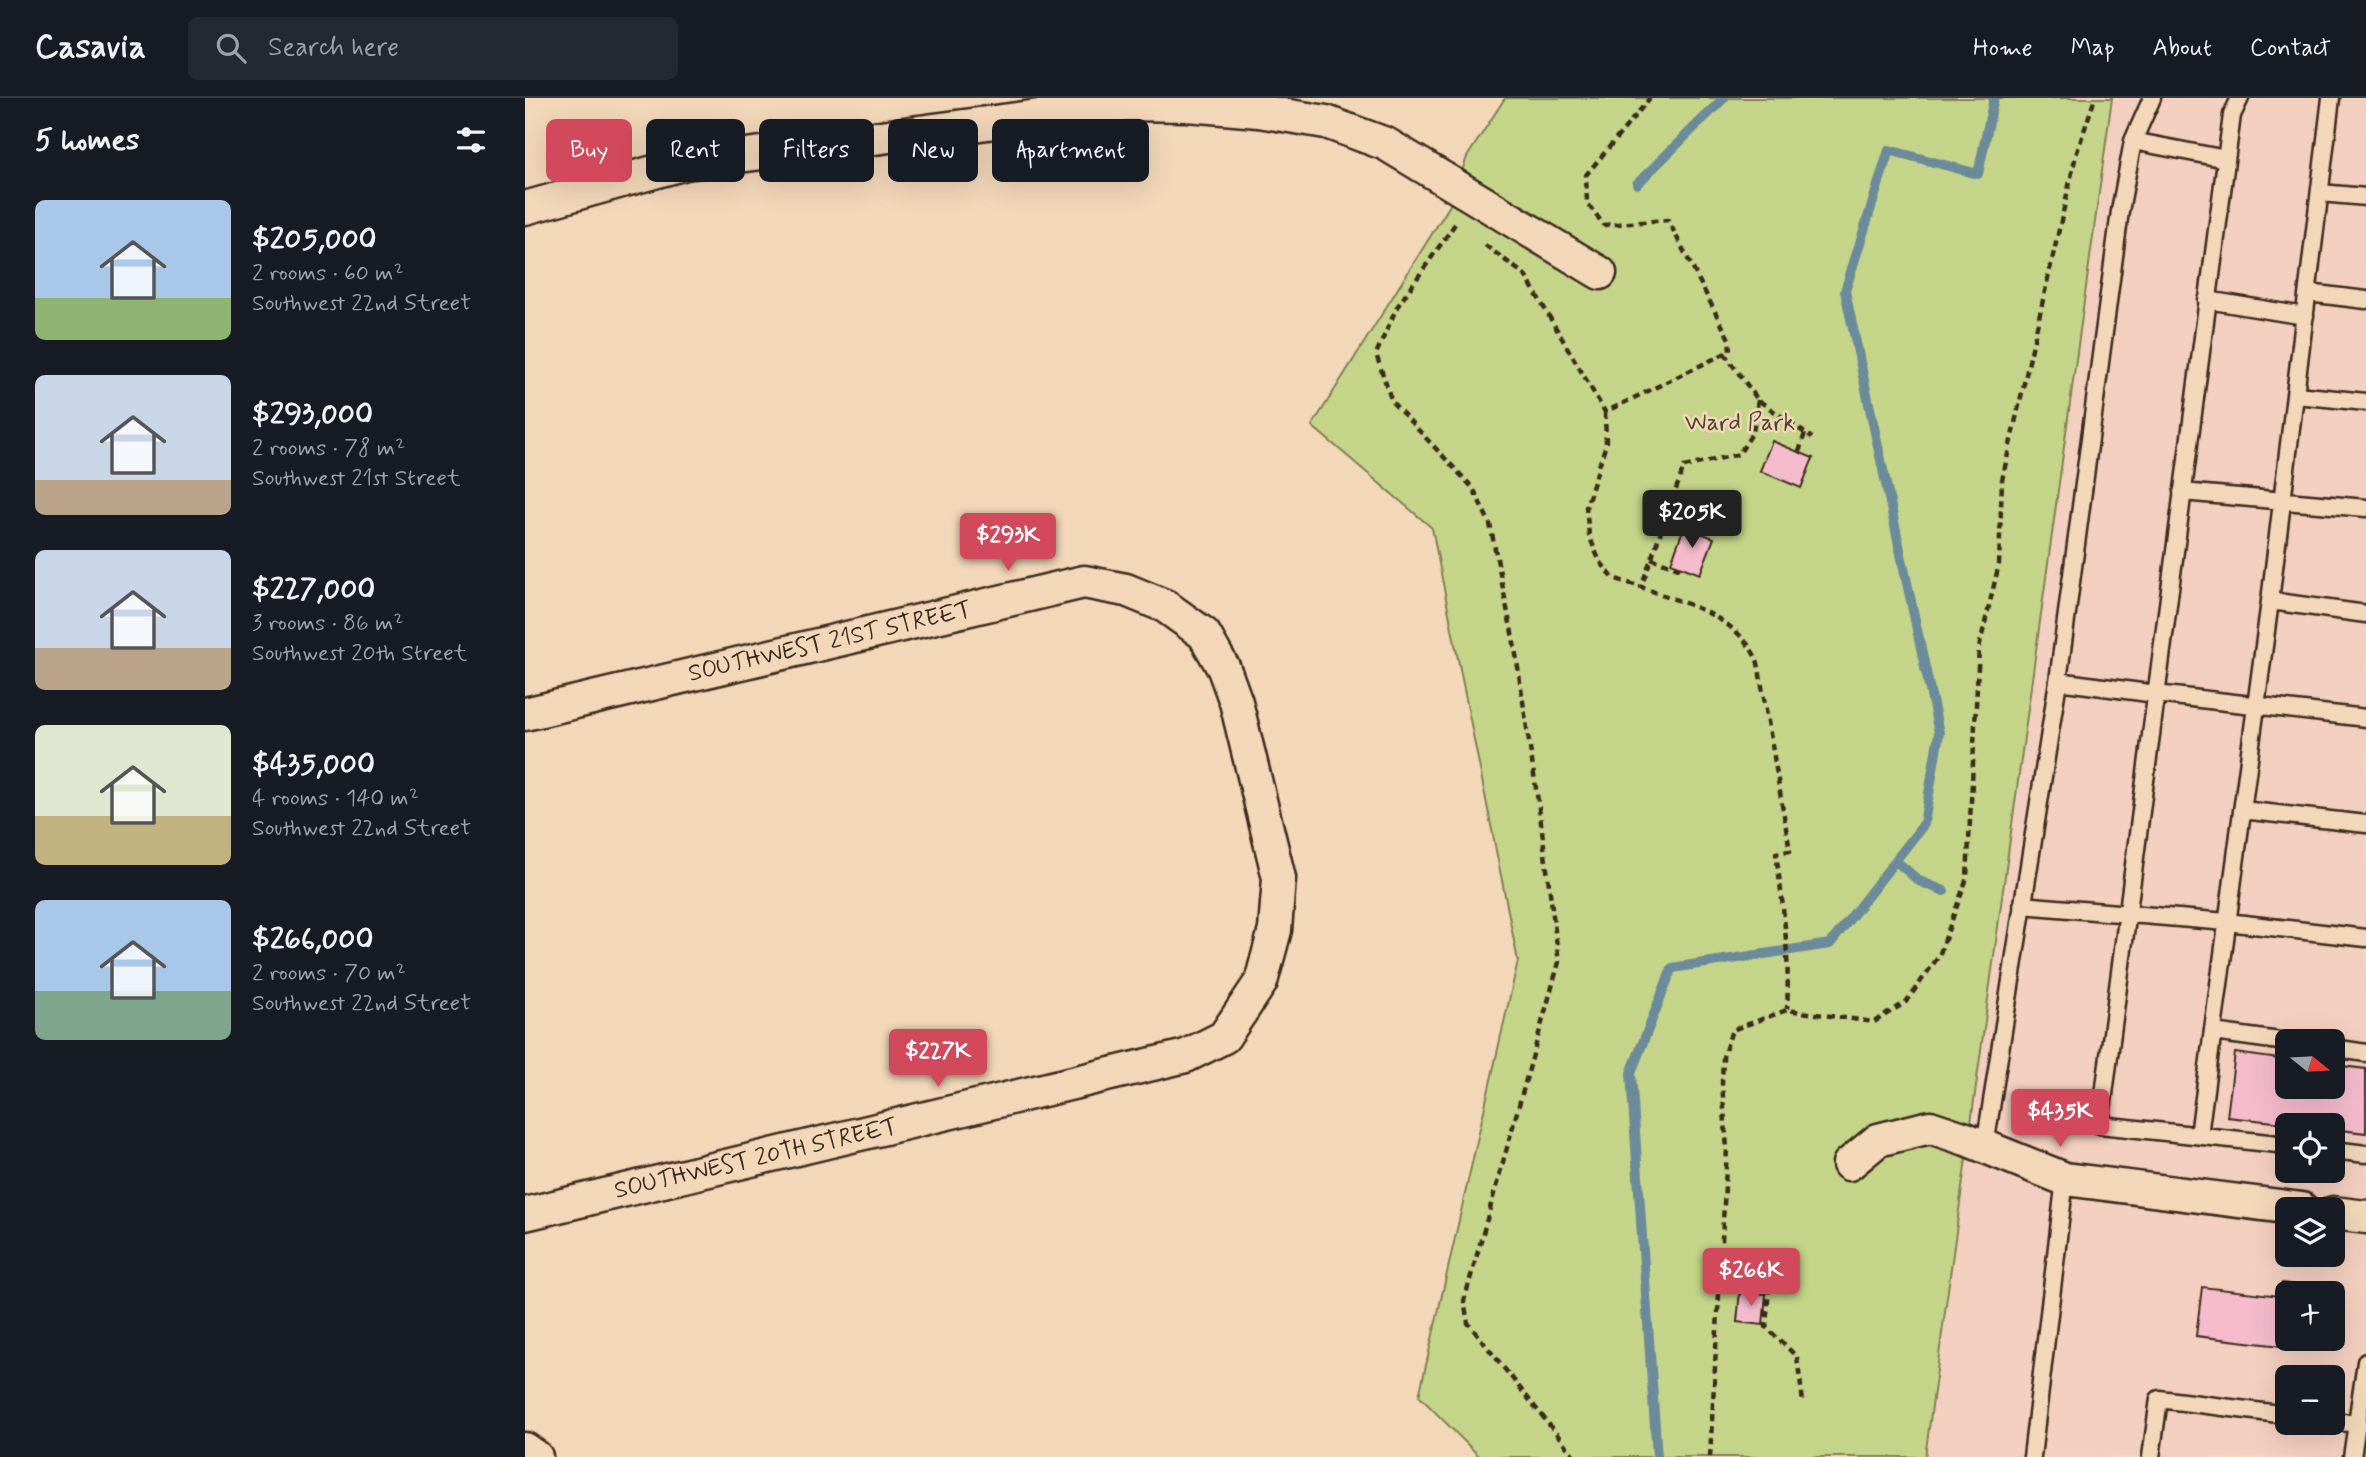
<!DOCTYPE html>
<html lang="en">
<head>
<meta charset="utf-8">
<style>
  body { margin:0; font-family:Mynerve,sans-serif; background:#242831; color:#f1f3f6; height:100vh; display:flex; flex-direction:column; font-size:26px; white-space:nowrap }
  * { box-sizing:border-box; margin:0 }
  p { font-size:23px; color:#9ea1a6 }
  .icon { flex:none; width:38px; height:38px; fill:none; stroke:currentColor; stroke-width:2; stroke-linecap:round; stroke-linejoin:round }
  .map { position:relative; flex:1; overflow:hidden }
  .sheet { display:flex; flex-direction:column; background:#171b24; width:525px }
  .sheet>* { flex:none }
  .banner { position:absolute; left:21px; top:21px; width:665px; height:63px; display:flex; gap:14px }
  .needle { width:46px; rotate:108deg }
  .fabs { position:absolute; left:1750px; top:931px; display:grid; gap:14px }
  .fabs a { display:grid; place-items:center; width:70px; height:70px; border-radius:10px; background:#171b24; box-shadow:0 7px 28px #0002; font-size:35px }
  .price { position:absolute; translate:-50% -60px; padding:0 16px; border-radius:7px; background:#d1495b; color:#fff; font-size:23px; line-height:46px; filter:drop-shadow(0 2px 4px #0008) }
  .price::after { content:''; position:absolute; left:50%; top:42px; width:21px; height:16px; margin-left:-10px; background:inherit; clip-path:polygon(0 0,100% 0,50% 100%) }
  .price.selected { background:#222; color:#fff }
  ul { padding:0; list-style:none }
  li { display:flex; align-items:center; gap:21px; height:175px; padding:0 35px }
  li span { display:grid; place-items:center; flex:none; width:196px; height:140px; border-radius:10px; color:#555 }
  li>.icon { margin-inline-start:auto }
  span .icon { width:84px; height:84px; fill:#fffc; stroke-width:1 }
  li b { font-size:30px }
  h2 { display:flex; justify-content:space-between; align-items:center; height:84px; padding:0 35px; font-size:30px }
  .pill { padding:0 24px; border-radius:10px; background:#171b24; box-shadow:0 7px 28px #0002; font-size:24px; line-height:63px }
  .pill.selected { background:#d1495b; color:#fff }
  header { display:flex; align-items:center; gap:42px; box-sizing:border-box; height:98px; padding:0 35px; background:#171b24; border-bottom:2px solid #363941 }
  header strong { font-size:33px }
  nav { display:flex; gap:38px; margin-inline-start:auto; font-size:24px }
  .search { width:490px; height:63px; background:#242831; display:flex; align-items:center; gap:18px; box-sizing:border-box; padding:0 24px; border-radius:10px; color:#9ea1a6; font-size:26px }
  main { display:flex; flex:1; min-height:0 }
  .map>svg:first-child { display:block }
</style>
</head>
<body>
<header>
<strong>Casavia</strong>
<div class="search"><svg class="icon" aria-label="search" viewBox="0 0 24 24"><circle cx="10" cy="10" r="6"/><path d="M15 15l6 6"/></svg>Search here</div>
<nav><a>Home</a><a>Map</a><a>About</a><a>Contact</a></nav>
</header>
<main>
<section class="sheet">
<h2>5 homes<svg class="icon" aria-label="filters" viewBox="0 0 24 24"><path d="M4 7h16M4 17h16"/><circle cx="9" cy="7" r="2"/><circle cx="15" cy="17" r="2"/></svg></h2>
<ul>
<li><span style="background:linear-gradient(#a9c7e8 70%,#8fb573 0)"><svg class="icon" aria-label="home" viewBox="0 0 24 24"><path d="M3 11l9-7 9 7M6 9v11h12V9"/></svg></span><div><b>$205,000</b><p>2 rooms · 60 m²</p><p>Southwest 22nd Street</p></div></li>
<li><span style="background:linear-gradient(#c9d6e8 75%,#b9a48a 0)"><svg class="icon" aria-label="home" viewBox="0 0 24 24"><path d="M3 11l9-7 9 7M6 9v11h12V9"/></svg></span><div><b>$293,000</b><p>2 rooms · 78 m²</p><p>Southwest 21st Street</p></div></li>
<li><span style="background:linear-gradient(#c9d6e8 70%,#b9a48a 0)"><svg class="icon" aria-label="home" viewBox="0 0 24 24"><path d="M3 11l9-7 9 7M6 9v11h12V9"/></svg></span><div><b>$227,000</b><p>3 rooms · 86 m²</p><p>Southwest 20th Street</p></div></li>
<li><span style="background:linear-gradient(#dfe7d0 65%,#c2b280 0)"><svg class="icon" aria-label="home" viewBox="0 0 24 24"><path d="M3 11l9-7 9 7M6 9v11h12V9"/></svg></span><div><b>$435,000</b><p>4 rooms · 140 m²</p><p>Southwest 22nd Street</p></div></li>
<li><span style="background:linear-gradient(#a9c7e8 65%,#7fa58c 0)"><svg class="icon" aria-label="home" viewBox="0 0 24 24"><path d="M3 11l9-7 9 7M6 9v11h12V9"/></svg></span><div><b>$266,000</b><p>2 rooms · 70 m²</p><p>Southwest 22nd Street</p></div></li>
</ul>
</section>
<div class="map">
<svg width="1841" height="1359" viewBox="0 0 1841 1359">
  <rect width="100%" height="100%" fill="#f2d7b9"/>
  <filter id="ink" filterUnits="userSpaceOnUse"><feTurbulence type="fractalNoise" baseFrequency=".0143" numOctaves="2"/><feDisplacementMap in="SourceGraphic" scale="14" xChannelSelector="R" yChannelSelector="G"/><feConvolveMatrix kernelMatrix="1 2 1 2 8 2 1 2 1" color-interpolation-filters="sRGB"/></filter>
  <g filter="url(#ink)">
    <path fill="#f3cfbf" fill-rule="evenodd" d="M1587,0h254v1359h-440zM1762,943h46v46h-46zM1762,1027h46v46h-46zM1762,1111h46v46h-46zM1762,1195h46v46h-46zM1762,1279h46v46h-46z"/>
    <path fill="#c4d589" stroke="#808054" stroke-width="2" d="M980,0h607l-187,1359h-445l-61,-61 99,-435 -86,-433 -120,-102 138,-221 17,-48z"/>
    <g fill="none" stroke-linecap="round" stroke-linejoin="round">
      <path stroke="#6c8b9a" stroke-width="10" d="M1112,86l87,-86
        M1371,763l23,20 25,10
        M1132,1359l-26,-384 41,-105 158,-24 94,-120 15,-91 -94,-442 44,-141 89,24 16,-76"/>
    </g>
    <path fill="#f5bbcc" stroke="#3b2a1e" stroke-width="2" d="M1247,343l41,17 -12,30 -41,-17z
      M1159,429l30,11 -14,36 -29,-11z
      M1710,955l52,7v27h46v-22l33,4v64l-33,-4v-4h-31l-75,-8z
      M1757,1185l15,2 -1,8h-9v46h21l-1,10 -111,-13 6,-49 78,9z
      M1215,1193l26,3 -3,31 -26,-3z"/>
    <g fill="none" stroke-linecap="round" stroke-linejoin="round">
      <g stroke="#3b2a1e" stroke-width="21">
        <path id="lane" d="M1715,0l-8,17 -132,1010 187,20
          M1608,43l19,-43
          M1795,95l46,4
          M1783,195l58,7
          M1682,202l98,16
          M1771,297l70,7
          M1657,394l184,16
          M1745,503l96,13
          M1533,583l98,13 210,24
          M1717,712l124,14
          M1497,807l205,17 139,16
          M1688,934l74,10
          M1808,950l33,5
          M1674,1037l71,-534 61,-503
          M1460,1048l73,-465 62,-470 13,-70 93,18
          M1808,1052l33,4
          M1808,1323l25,3
          M1507,1359l33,-278
          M1626,1359l8,-58 128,16
          M1827,1359l14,-95"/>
      </g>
      <g stroke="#3b2a1e" stroke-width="37">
        <path id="street" d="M0,110l161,-45 444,-59 57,1 72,6 67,11 60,22 214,129
          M0,616l559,-132 42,8 39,16 39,28 20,35 12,33 43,176 -4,52 -14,52 -37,55 -38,19 -661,158
          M1324,1066l29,-24 52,-13 36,12 99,40 237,30
          M1808,1115l33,4
          M0,1351l11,8"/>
      </g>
      <path stroke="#3b2a1e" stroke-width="4.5" stroke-dasharray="7 5" stroke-linecap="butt" d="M930,126l-58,83 -21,47 16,48 81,86 17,36 25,124 25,167 19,147 -95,339 4,22 107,134
        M960,147l40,30 80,137 125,-61 -1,-12 -61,-119 -64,5 -17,-22 -1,-28 64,-77
        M1199,255l34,47 54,38
        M1233,302l-5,32 -14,22 -55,13 -43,120c42,16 99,29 117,76l32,188 -14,2c7,52 14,103 11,156
        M1080,314l1,32 -20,63 3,28 10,25 14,18 28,9
        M1274,354l6,-19
        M1141,418l30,12 -1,3
        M1126,460l30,11 1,-2
        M1265,1176l-21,13 -3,40 31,30 6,45
        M1194,1185l50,4
        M1185,1359l17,-308 -5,-66 1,-26 9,-27 55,-20 87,12 32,-20 33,-46 28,-78 12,-230 20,-84 3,-84 74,-325 19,-57"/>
      <use href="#lane" stroke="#f2d7b9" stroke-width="16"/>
      <use href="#street" stroke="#f2d7b9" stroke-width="32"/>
    </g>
  </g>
  <g text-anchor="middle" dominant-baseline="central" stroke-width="5" stroke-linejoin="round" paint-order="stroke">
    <g font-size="24" fill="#50442e" stroke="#f2d7b9">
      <text x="1215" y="325">Ward Park</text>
    </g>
    <g font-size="24" fill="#3b2a1e" stroke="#f2d7b9">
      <text transform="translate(305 544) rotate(-13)">SOUTHWEST 21ST STREET</text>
      <text transform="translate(231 1061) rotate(-13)">SOUTHWEST 20TH STREET</text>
    </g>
  </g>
</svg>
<div class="fabs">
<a><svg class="needle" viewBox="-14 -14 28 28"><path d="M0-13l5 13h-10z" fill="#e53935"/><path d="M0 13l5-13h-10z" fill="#9ea1a6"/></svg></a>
<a><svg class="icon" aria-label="locate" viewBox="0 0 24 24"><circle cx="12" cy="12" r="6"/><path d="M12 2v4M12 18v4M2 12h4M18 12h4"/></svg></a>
<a><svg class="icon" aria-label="layers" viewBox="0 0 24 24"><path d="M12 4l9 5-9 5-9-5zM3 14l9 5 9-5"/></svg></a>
<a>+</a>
<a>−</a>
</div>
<b class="price selected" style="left:1167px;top:452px">$205K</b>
<b class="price" style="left:483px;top:475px">$293K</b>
<b class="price" style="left:413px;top:991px">$227K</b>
<b class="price" style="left:1535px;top:1051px">$435K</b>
<b class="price" style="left:1226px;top:1210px">$266K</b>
<div class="banner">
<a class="pill selected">Buy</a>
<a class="pill">Rent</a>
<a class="pill">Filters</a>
<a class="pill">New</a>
<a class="pill">Apartment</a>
</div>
</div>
</main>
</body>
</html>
